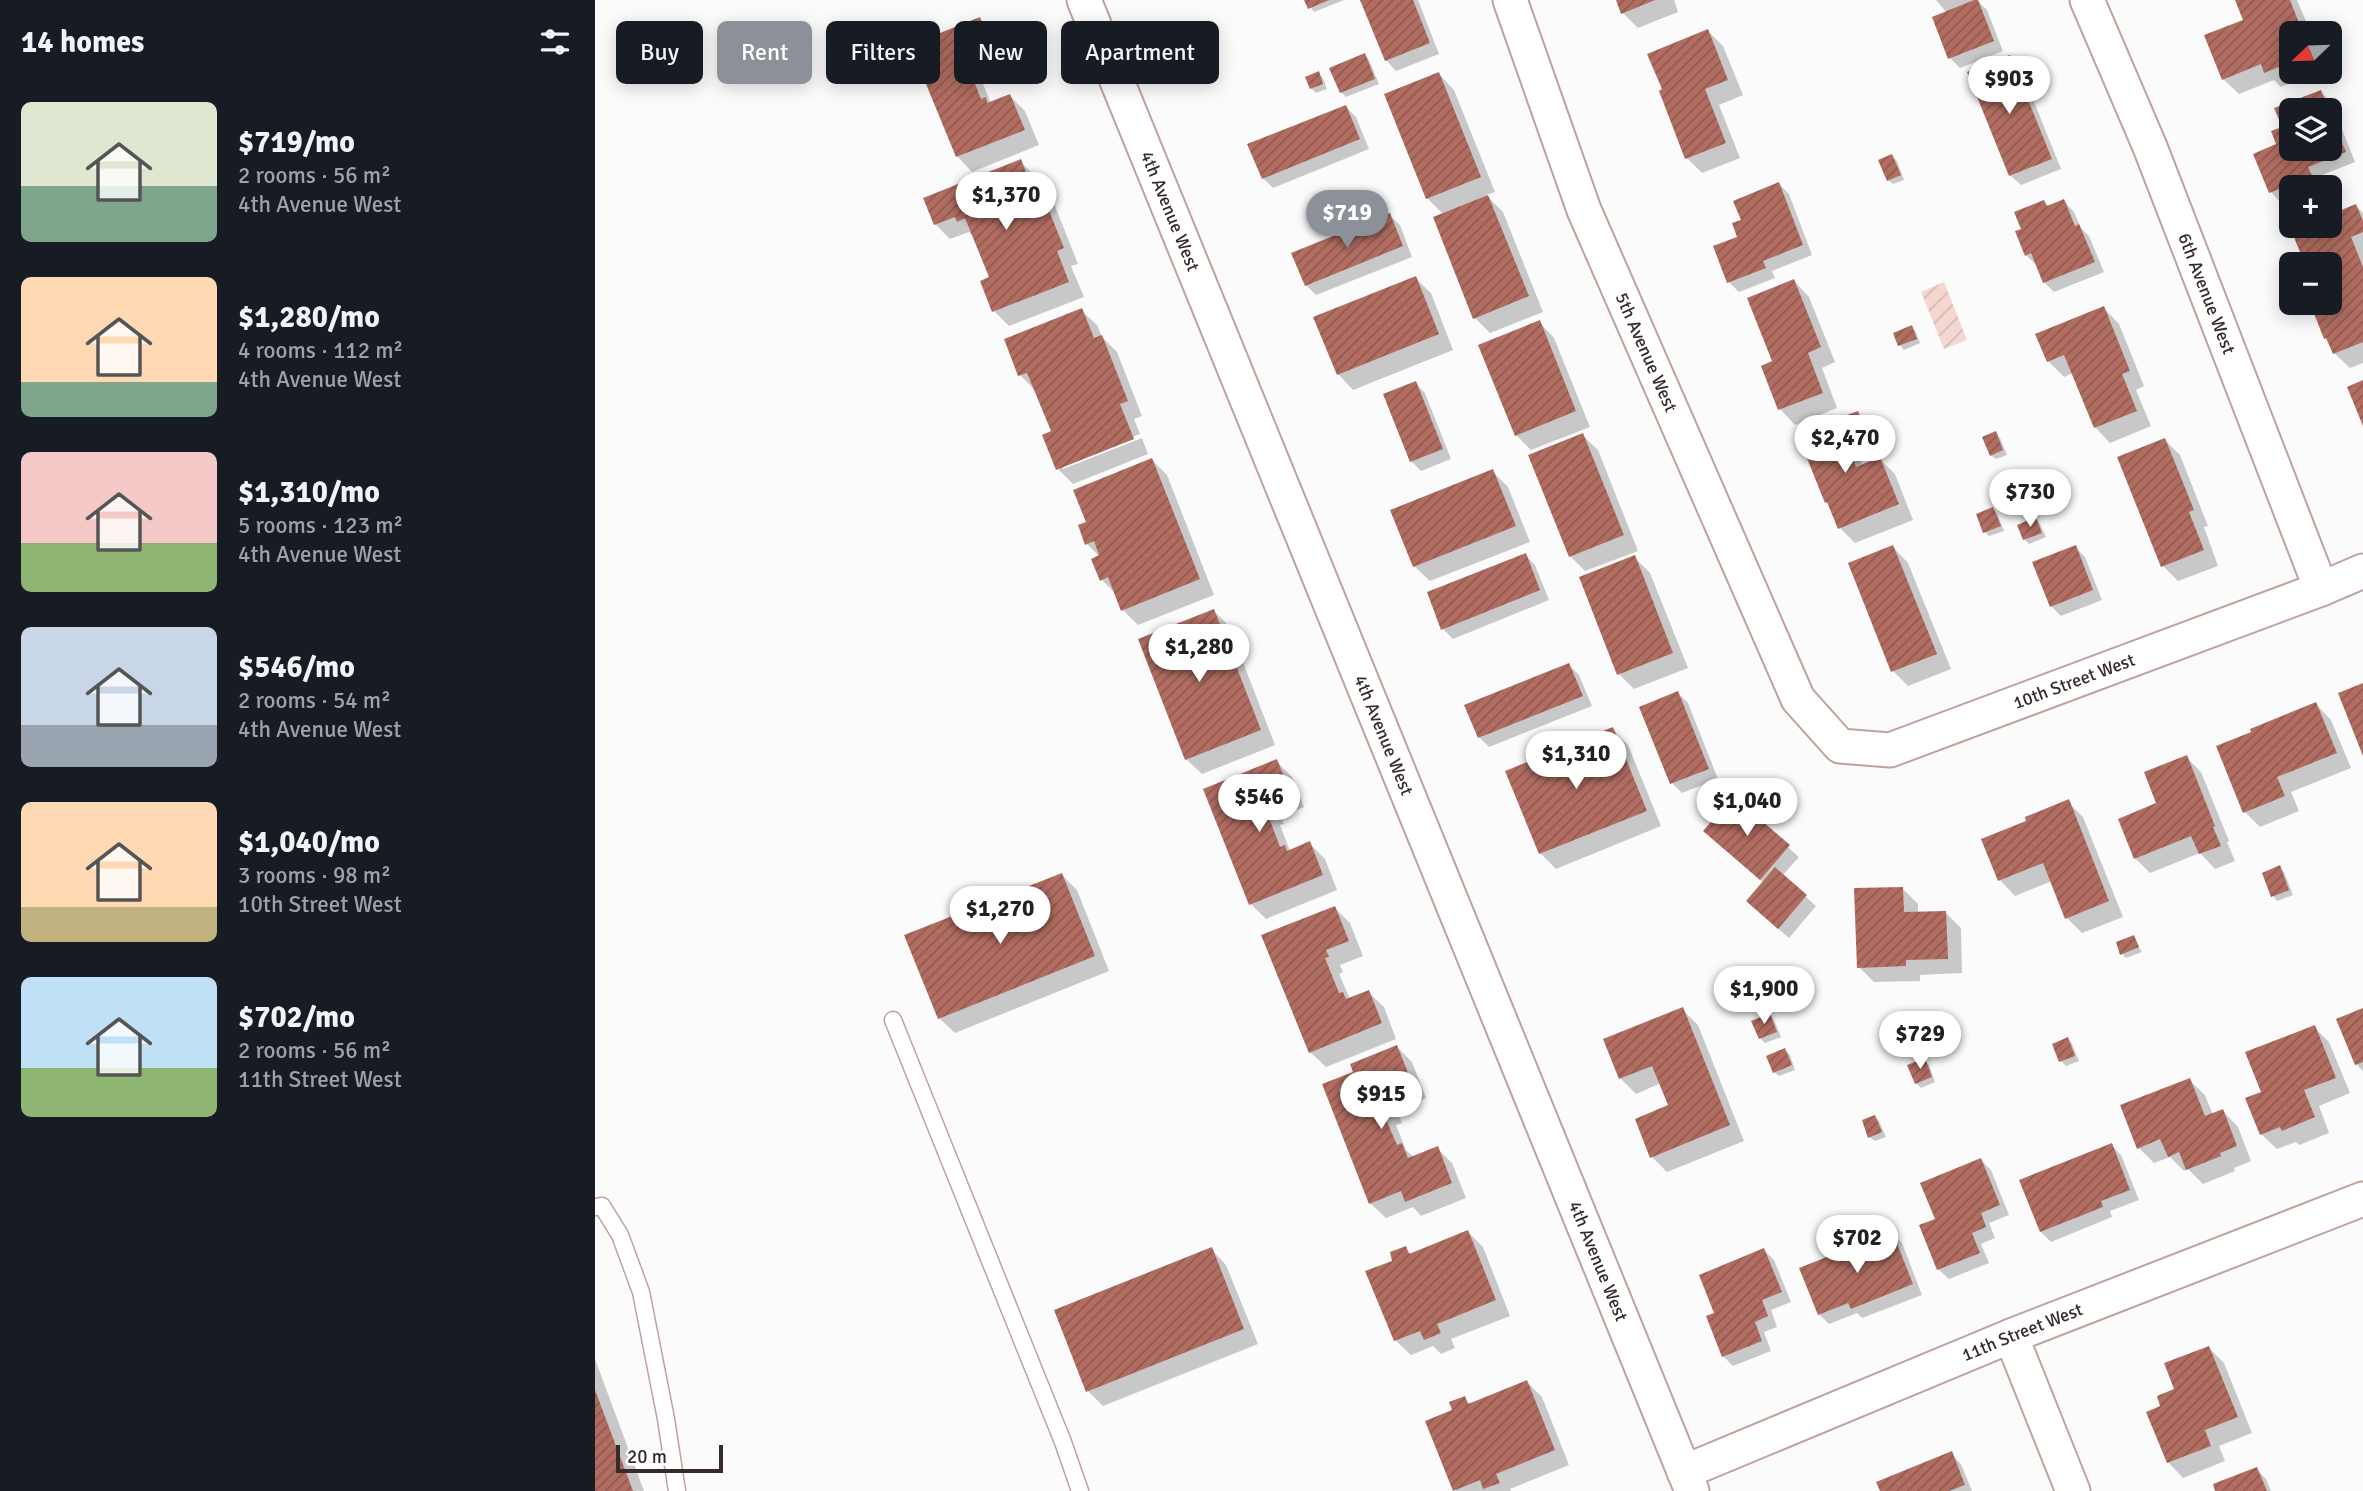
<!DOCTYPE html>
<html lang="en">
<head>
<meta charset="utf-8">
<style>
  body { margin:0; font-family:Signika,sans-serif; background:#242831; color:#f1f3f6; height:100vh; display:flex; flex-direction:column; font-size:26px; white-space:nowrap }
  * { box-sizing:border-box; margin:0 }
  p { font-size:23px; color:#9ea1a6 }
  .icon { flex:none; width:38px; height:38px; fill:none; stroke:currentColor; stroke-width:2; stroke-linecap:round; stroke-linejoin:round }
  .map { position:relative; flex:1; overflow:hidden }
  .sheet { display:flex; flex-direction:column; background:#171b24; width:595px }
  .sheet>* { flex:none }
  .hud { position:absolute; left:21px; top:21px; width:665px; height:63px; display:flex; gap:14px }
  .needle { width:46px; rotate:247deg }
  .fabs { position:absolute; left:1684px; top:21px; display:grid; gap:14px }
  .fabs a { display:grid; place-items:center; width:63px; height:63px; border-radius:10px; background:#171b24; box-shadow:0 4px 18px #0003; font-size:35px }
  .scale { position:absolute; left:21px; bottom:18px; width:107px; box-sizing:border-box; padding-left:7px; border:4px solid #372b29; border-top:0; font-size:19px; line-height:24px; white-space:nowrap; color:#372b29; -webkit-text-stroke:5px #fff; paint-order:stroke }
  .price { position:absolute; translate:-50% -60px; padding:0 16px; border-radius:24px; background:#fff; color:#222; font-size:23px; line-height:46px; filter:drop-shadow(0 2px 4px #0008) }
  .price::after { content:''; position:absolute; left:50%; top:42px; width:21px; height:16px; margin-left:-10px; background:inherit; clip-path:polygon(0 0,100% 0,50% 100%) }
  .price.on { background:#8c9099; color:#fff }
  ul { padding:0; list-style:none }
  li { display:flex; align-items:center; gap:21px; height:175px; padding:0 21px }
  li span { display:grid; place-items:center; flex:none; width:196px; height:140px; border-radius:10px; color:#555 }
  li>.icon { margin-inline-start:auto }
  span .icon { width:84px; height:84px; fill:#fffc; stroke-width:1 }
  li b { font-size:30px }
  h2 { display:flex; justify-content:space-between; align-items:center; height:84px; padding:0 21px; font-size:30px }
  .pill { padding:0 24px; border-radius:10px; background:#171b24; box-shadow:0 4px 18px #0003; font-size:24px; line-height:63px }
  .pill.on { background:#8c9099; color:#fff }
  main { display:flex; flex:1; min-height:0 }
  .map>svg:first-child { display:block }
</style>
</head>
<body>
<main>
<section class="sheet">
<h2>14 homes<svg class="icon" aria-label="filters" viewBox="0 0 24 24"><path d="M4 7h16M4 17h16"/><circle cx="9" cy="7" r="2"/><circle cx="15" cy="17" r="2"/></svg></h2>
<ul>
<li><span style="background:linear-gradient(#dfe7d0 60%,#7fa58c 0)"><svg class="icon" aria-label="home" viewBox="0 0 24 24"><path d="M3 11l9-7 9 7M6 9v11h12V9"/></svg></span><div><b>$719/mo</b><p>2 rooms · 56 m²</p><p>4th Avenue West</p></div></li>
<li><span style="background:linear-gradient(#ffd9b3 75%,#7fa58c 0)"><svg class="icon" aria-label="home" viewBox="0 0 24 24"><path d="M3 11l9-7 9 7M6 9v11h12V9"/></svg></span><div><b>$1,280/mo</b><p>4 rooms · 112 m²</p><p>4th Avenue West</p></div></li>
<li><span style="background:linear-gradient(#f6c9c9 65%,#8fb573 0)"><svg class="icon" aria-label="home" viewBox="0 0 24 24"><path d="M3 11l9-7 9 7M6 9v11h12V9"/></svg></span><div><b>$1,310/mo</b><p>5 rooms · 123 m²</p><p>4th Avenue West</p></div></li>
<li><span style="background:linear-gradient(#c9d6e8 70%,#9aa5b1 0)"><svg class="icon" aria-label="home" viewBox="0 0 24 24"><path d="M3 11l9-7 9 7M6 9v11h12V9"/></svg></span><div><b>$546/mo</b><p>2 rooms · 54 m²</p><p>4th Avenue West</p></div></li>
<li><span style="background:linear-gradient(#ffd9b3 75%,#c2b280 0)"><svg class="icon" aria-label="home" viewBox="0 0 24 24"><path d="M3 11l9-7 9 7M6 9v11h12V9"/></svg></span><div><b>$1,040/mo</b><p>3 rooms · 98 m²</p><p>10th Street West</p></div></li>
<li><span style="background:linear-gradient(#bfe0f5 65%,#8fb573 0)"><svg class="icon" aria-label="home" viewBox="0 0 24 24"><path d="M3 11l9-7 9 7M6 9v11h12V9"/></svg></span><div><b>$702/mo</b><p>2 rooms · 56 m²</p><p>11th Street West</p></div></li>
</ul>
</section>
<div class="map">
<svg width="1768" height="1491" viewBox="0 0 1768 1491">
  <defs>
    <pattern id="garden-furrows" width="10" height="10" patternUnits="userSpaceOnUse" patternTransform="scale(1.75)"><rect width="10" height="10" fill="#f5d7d1"/><path d="M-1 1l2-2M0 10L10 0M9 11l2-2" fill="none" stroke="#d3b9b3"/></pattern>
    <pattern id="building-hatch" width="6" height="6" patternUnits="userSpaceOnUse" patternTransform="scale(1.75)"><rect width="6" height="6" fill="#b16d61"/><path d="M-1 1l2-2M0 6l6-6M5 7l2-2" fill="none" stroke="#915a50"/></pattern>
  </defs>
  <rect width="100%" height="100%" fill="#fbfbfb"/>
  <path fill="url(#garden-furrows)" d="M1349,282l23,58 -23,9 -23,-57z"/>
  <path fill="#0003" fill-rule="evenodd" d="M711,0h38l-30,12z
    M767,0h56l21,54 -43,17 -10,-11z
    M1023,0h56l4,12 -40,16 -15,-15z
    M1341,0h41l10,10 16,41 -43,17 -10,-10 -3,-45z
    M1642,0h60l14,33h-20v39h29l-39,15 -7,-7 -35,14 -16,-15 22,-58z
    M384,19l16,15 12,31 -23,9 2,6 -4,1 9,23 19,-8 15,15 14,34 -67,27 -15,-16 -44,-110z
    M1113,31l15,15 20,49 -24,10 21,53 -38,15 -15,-15z
    M770,55l4,5 10,24 -33,13 -5,-5z
    M1415,57l10,10 41,102 -40,16 -11,-10z
    M723,73l5,5 4,11 -11,4 -5,-5z
    M844,74l15,16 41,102 -9,3 17,17 40,100 -53,21 -15,-15 -31,-103 -17,-17z
    M1726,92l10,10 24,60 -38,15 4,10h-30v12l-10,4 -10,-11 -16,-37 23,-10 6,-17 -7,-19zM1696,110h38v39h-38z
    M751,107l10,10 13,32 -96,39 -10,-10z
    M1297,156l5,5 7,19 -11,4 -5,-4z
    M425,161l15,15 5,12 13,13 25,63 -7,2 13,31 -75,29 -15,-15 -3,-33 -18,-42 -4,-4 -19,7 -15,-15z
    M1184,184l10,10 23,61 -40,16 3,7 -36,14 -10,-10 14,-62z
    M1469,201l10,11 7,16 8,8 15,36 -50,20 -10,-10 -8,-17 -10,-10 -3,-25 21,-28 5,5z
    M1761,206l7,7v150l-13,5 -16,-15 -8,-15 -14,-35h17v-39h-33l-1,-2 10,-4 -11,-27 13,-5h22z
    M794,215l11,10 12,32 -96,38 -10,-10z
    M820,278l16,15 22,57 -100,40 -15,-16z
    M1199,281l15,16 26,65 -13,6 15,40 -42,17 -15,-16 -6,-47z
    M1509,308l15,16 25,62 -8,4 15,36 -41,17 -15,-16 -22,-54 -9,4 -16,-16z
    M486,310l16,15 5,12 15,15 25,64 -8,3 6,15 -77,31v4l79,-31 6,16 -75,30 -15,-15 -5,-37 -18,-42 -15,-15z
    M944,322l15,16 36,89 -59,23 -15,-15z
    M1316,327l5,5 4,11 -16,7 -4,-5z
    M820,383l10,10 26,66 -30,12 -10,-10z
    M1263,413l4,4 5,12 -16,6v4l17,-7 1,4 -16,6 10,24 17,-7 15,15 18,46 -58,23 -15,-15 -9,-21 -5,-5 8,-85 11,11z
    M1400,433l5,5 7,17 -11,4 -5,-4z
    M987,435l16,15 40,101 -53,20 -15,-15z
    M1570,440l15,15 28,71 -4,1 14,39 -40,15 -15,-15z
    M557,460l15,15 47,120 -76,30 -15,-15 -6,-15 -15,-15 -2,-23 -13,-13 1,-21z
    M897,471l16,16 22,55 -100,39 -16,-15z
    M1398,509l4,4 7,18 -15,5 -4,-4z
    M1441,519l4,5 6,13 -17,7 -5,-5z
    M1298,547l15,16 43,106 -43,17 -15,-15z
    M1480,547l10,10 17,43 -41,16 -10,-10z
    M930,555l10,10 14,35 -96,39 -10,-10z
    M1039,557l16,16 38,95 -54,21 -15,-15z
    M619,611l15,15 46,119 -73,29 -16,-15z
    M974,665l10,10 13,31 -103,41 -10,-10z
    M1083,693l10,10 30,76 -36,14 -10,-10 -30,-75z
    M1721,704l15,16 20,48 -60,24 8,19 -39,16 -15,-15z
    M1018,730l15,15 33,81 -105,43 -16,-16z
    M1591,757l15,15 28,69 -2,1 8,19 -20,8 -15,-16 -50,20 -15,-15 24,-54z
    M681,761l16,16 12,30 -23,9 3,8 -4,1 10,26 19,-8 16,16 12,31 -71,29 -15,-15 -46,-114z
    M1138,799l66,58 -17,19 34,30 -27,32 -31,-27 6,-28 -48,-42z
    M1473,802l15,15 40,100 -41,16 -15,-15 -15,-37 -37,15 -15,-16 -16,-40 45,-18z
    M1684,867l5,5 9,23 -16,6 -4,-5z
    M467,875l15,15 32,81 -154,62 -16,-15z
    M1308,889l15,15v9l27,-1 16,16 1,45 -42,2v6l-46,1 -15,-15z
    M740,908l15,15 13,33 -23,9 3,7 -4,2 11,25 18,-7 16,15 12,32 -70,28 -16,-15 -46,-116z
    M1538,937l9,15 -16,6 -4,-4z
    M1087,1009l16,16 46,116 -77,31 -15,-15 19,-51 -10,-23 -25,11 -16,-16z
    M1768,1010v61l-7,-7z
    M1175,1015l4,5 7,17 -16,6 -5,-5z
    M1719,1027l15,15 21,51 -31,13 10,27 -30,12 -3,-3 -19,7 -16,-15 3,-41z
    M1473,1039l4,5 7,17 -13,5 -5,-5 -7,-16z
    M802,1047l15,15 14,36 -29,12 5,13 -6,2 10,25 8,7 23,-9 15,15 14,35 -45,18 -8,-9 -27,11 -16,-15 -15,-130z
    M1190,1050l5,5 5,15 -16,6 -5,-4z
    M1329,1060l5,5 6,17 -14,6 -5,-5z
    M1594,1080l16,15 8,20 10,-4 15,16 13,34 -17,7 1,3 -32,13 -15,-15 -4,2 -14,-14 -16,6 -15,-15z
    M1280,1117l4,4 7,16 -11,4 -5,-4z
    M1516,1145l10,10 18,45 -29,11 2,6 -61,25 -10,-10 -20,-51z
    M1386,1160l10,10 18,45 -20,8 6,15 -14,6 8,19 -40,16 -11,-10 -1,-49z
    M873,1232l15,15 27,69 -59,23 4,9 -14,6 -8,-8 -22,9 -16,-15v-78l10,-14 7,7z
    M1297,1233l10,10 20,52 -60,23 -5,-5 -28,11 -10,-10z
    M616,1249l15,16 32,79 -155,62 -15,-15z
    M1169,1250l10,10 17,42 -20,8 6,17 -13,5 7,19 -38,15 -10,-10 -7,-42z
    M1614,1348l15,15 28,70 -33,13 6,15 -42,17 -15,-16 -6,-55z
    M0,1359l49,132h-49z
    M932,1382l15,15 27,68 -59,24 1,2h-55l-2,-80 10,-13 7,7z
    M1356,1454l10,10 11,27h-90z
    M1661,1469l10,10 5,12h-54z"/>
  <path fill="url(#building-hatch)" d="M709,0h25l-21,9z
    M765,0h53l17,43 -45,18z
    M1021,0h39l-34,14z
    M1379,0h4l16,41 -46,18 -16,-42z
    M1640,0h55l13,33h-12v29l-27,11 -3,-9 -39,16 -18,-45 39,-15z
    M385,17l13,33 -23,9 2,6 -4,1 13,33 5,-2 1,6 23,-9 15,36 -69,27 -46,-112z
    M1113,29l20,51 -23,9 21,54 -41,16 -26,-68 3,-2 -15,-35z
    M770,53l10,26 -35,14 -11,-25z
    M1415,55l42,104 -43,17 -42,-104z
    M724,71l4,13 -13,5 -5,-12z
    M844,72l42,105 -55,22 -42,-105z
    M1726,90l8,20h-38v39h38v-38l17,41 -38,15 4,9 -43,17 -16,-39 23,-10 -5,-13 11,-4 -8,-19z
    M751,105l14,34 -98,40 -15,-35z
    M1297,154l9,21 -14,6 -9,-21z
    M426,159l10,27 7,-3 26,65 -7,3 12,31 -77,30 -12,-31 9,-4 -24,-59 -8,4 -2,-5 -21,8 -11,-27z
    M1184,182l24,63 -40,16 3,7 -39,15 -14,-37 24,-9 -5,-14 9,-3 -8,-19z
    M893,195l41,101 -56,23 -40,-102z
    M1469,199l11,27 4,-2 16,38 -52,21 -12,-30 -6,3 -10,-25 6,-2 -7,-17 30,-12 3,6z
    M1761,204l7,17v11l-12,5 12,30v75l-30,12 -7,-16 -2,1 -14,-36h19v-39h-35l-1,-3 9,-4 -11,-27 11,-4h27v-11z
    M795,213l13,33 -98,40 -14,-33z
    M821,276l23,58 -102,41 -24,-58z
    M1199,279l27,68 -13,6 15,40 -45,17 -17,-44 11,-5 -25,-63z
    M1509,306l26,65 -8,3 15,37 -43,17 -30,-73 -17,7 -12,-28z
    M487,308l12,30 8,-3 26,66 -8,3 14,35 -78,31 -14,-35 9,-4 -24,-58 -9,3 -14,-37z
    M945,320l36,91 -61,25 -37,-91z
    M1317,325l5,14 -19,7 -5,-13z
    M1768,380v46l-16,-39z
    M821,381l27,68 -33,13 -27,-68z
    M1263,411l8,20 -19,7 -8,-20z
    M1240,415l21,52 24,-10 19,47 -61,25 -11,-27 -2,1 -29,-72z
    M1401,431l7,19 -13,6 -8,-19z
    M988,433l41,102 -55,22 -41,-102z
    M1570,438l29,72 -5,2 15,38 -43,17 -44,-110z
    M557,458l48,121 -79,32 -13,-34 -8,4 -9,-22 8,-4 -5,-14 -9,4 -7,-20 8,-3 -13,-32z
    M898,469l23,57 -103,41 -23,-57z
    M1398,507l8,19 -18,7 -7,-19z
    M1441,517l6,16 -19,7 -6,-15z
    M1298,545l44,109 -46,18 -43,-109z
    M1481,545l17,45 -43,17 -18,-45z
    M931,553l14,37 -99,40 -14,-38z
    M1040,555l38,98 -56,22 -38,-98z
    M619,609l47,121 -76,30 -47,-121z
    M974,663l14,33 -105,42 -14,-33z
    M1768,683v73l-25,-63z
    M1083,691l31,78 -39,15 -31,-77z
    M1721,702l21,51 -60,24 8,19 -42,17 -27,-67 35,-14 -1,-3z
    M1018,727l34,84 -108,43 -34,-83z
    M1592,755l28,71 -2,1 8,19 -22,8 -8,-18 -57,23 -16,-40 38,-16 -12,-31z
    M682,759l13,33 -23,9 3,7 -4,2 14,37 5,-2 2,6 23,-10 13,34 -74,30 -46,-116z
    M1138,796l57,49 -30,35 -57,-49z
    M1474,799l40,102 -44,18 -22,-56 -45,18 -17,-42 45,-18 -1,-4z
    M1685,865l9,25 -18,7 -9,-24z
    M1180,867l32,28 -29,34 -32,-28z
    M467,873l33,83 -157,63 -34,-84z
    M1308,887l1,25 42,-1 2,48 -42,1v6l-49,2 -3,-80z
    M740,906l14,35 -23,9 3,7 -4,1 14,35 4,-1 3,7 23,-9 13,33 -73,30 -48,-118z
    M1539,935l5,12 -19,8 -4,-13z
    M1088,1007l47,118 -80,33 -15,-39 33,-14 -16,-39 -33,13 -16,-40z
    M1768,1008v54l-8,3 -19,-46z
    M1175,1013l7,19 -18,7 -8,-18z
    M1720,1025l21,53 -32,12 11,27 -33,14 -2,-4 -20,8 -15,-37 16,-6 -16,-40z
    M1473,1037l7,19 -16,6 -7,-18z
    M802,1045l15,38 -29,11 5,14 -6,2 15,35 5,-2 6,15 30,-12 14,37 -47,19 -4,-11 -32,13 -47,-120 31,-12 -3,-8z
    M1190,1048l7,17 -19,8 -7,-17z
    M1330,1058l7,19 -17,7 -8,-19z
    M1595,1078l15,38 18,-7 14,37 -17,7 1,3 -35,14 -7,-18 -11,5 -8,-18 -23,10 -17,-44z
    M1280,1115l7,17 -14,6 -6,-18z
    M1517,1143l18,47 -29,11 2,6 -63,25 -21,-52z
    M1386,1158l19,47 -19,8 5,14 -14,6 8,20 -43,17 -18,-45 16,-6 -15,-36z
    M873,1230l28,70 -59,24 4,9 -17,7 -4,-9 -26,10 -29,-70 27,-10 -2,-9 16,-6 3,8z
    M1297,1231l21,53 -62,25 -3,-6 -30,12 -19,-47z
    M617,1247l32,82 -158,63 -32,-82z
    M1169,1248l18,44 -20,8 6,16 -13,6 7,19 -40,16 -16,-41 8,-3 -15,-38z
    M1614,1346l29,71 -33,13 6,16 -44,17 -21,-51 14,-6 -3,-10 17,-7 -10,-26z
    M932,1380l28,70 -59,24 4,9 -17,6 -3,-9 -27,11 -28,-70 27,-11 -3,-8 16,-6 3,8z
    M0,1390l38,101h-38z
    M1357,1451l13,34 -16,6h-69l-4,-9z
    M1662,1467l10,24h-52l-2,-7z"/>
  <g fill="none" stroke-linecap="round" stroke-linejoin="round">
    <g stroke="#c0a29c" stroke-width="19">
      <path id="lane" d="M298,1020l170,422 17,49
        M0,1207l7,-1 18,29 21,57 25,127 11,72"/>
    </g>
    <g stroke="#c0a29c" stroke-width="37">
      <g id="street">
        <path id="s1" d="M489,0l608,1491"/>
        <path id="s2" d="M915,0l74,210 214,489 42,47 50,4 431,-161 42,-18"/>
        <path id="s3" d="M1492,0l63,147 171,442"/>
        <path d="M1416,1336l62,155"/>
        <path id="s4" d="M1089,1472l327,-136 352,-137"/>
      </g>
    </g>
    <use href="#lane" stroke="#fff" stroke-width="16"/>
    <use href="#street" stroke="#fff" stroke-width="33"/>
  </g>
  <g text-anchor="middle" dominant-baseline="central" stroke-width="7" stroke-linejoin="round" paint-order="stroke">
    <g font-size="18" fill="#372b29" stroke="#fff">
      <text stroke="none"><textPath href="#s1" startOffset="228">4th Avenue West</textPath></text>
      <text stroke="none"><textPath href="#s3" startOffset="317">6th Avenue West</textPath></text>
      <text stroke="none"><textPath href="#s2" startOffset="378">5th Avenue West</textPath></text>
      <text stroke="none"><textPath href="#s2" startOffset="1066">10th Street West</textPath></text>
      <text stroke="none"><textPath href="#s1" startOffset="794">4th Avenue West</textPath></text>
      <text stroke="none"><textPath href="#s1" startOffset="1362">4th Avenue West</textPath></text>
      <text stroke="none"><textPath href="#s4" startOffset="366">11th Street West</textPath></text>
    </g>
  </g>
</svg>
<div class="fabs">
<a><svg class="needle" viewBox="-14 -14 28 28"><path d="M0-13l5 13h-10z" fill="#e53935"/><path d="M0 13l5-13h-10z" fill="#9ea1a6"/></svg></a>
<a><svg class="icon" aria-label="layers" viewBox="0 0 24 24"><path d="M12 4l9 5-9 5-9-5zM3 14l9 5 9-5"/></svg></a>
<a>+</a>
<a>−</a>
</div>
<div class="scale">20 m</div>
<b class="price" style="left:1414px;top:116px">$903</b>
<b class="price" style="left:411px;top:232px">$1,370</b>
<b class="price on" style="left:752px;top:250px">$719</b>
<b class="price" style="left:1250px;top:475px">$2,470</b>
<b class="price" style="left:1435px;top:529px">$730</b>
<b class="price" style="left:604px;top:684px">$1,280</b>
<b class="price" style="left:981px;top:791px">$1,310</b>
<b class="price" style="left:664px;top:834px">$546</b>
<b class="price" style="left:1152px;top:838px">$1,040</b>
<b class="price" style="left:405px;top:946px">$1,270</b>
<b class="price" style="left:1169px;top:1026px">$1,900</b>
<b class="price" style="left:1325px;top:1071px">$729</b>
<b class="price" style="left:786px;top:1131px">$915</b>
<b class="price" style="left:1262px;top:1275px">$702</b>
<div class="hud">
<a class="pill">Buy</a>
<a class="pill on">Rent</a>
<a class="pill">Filters</a>
<a class="pill">New</a>
<a class="pill">Apartment</a>
</div>
</div>
</main>
</body>
</html>
